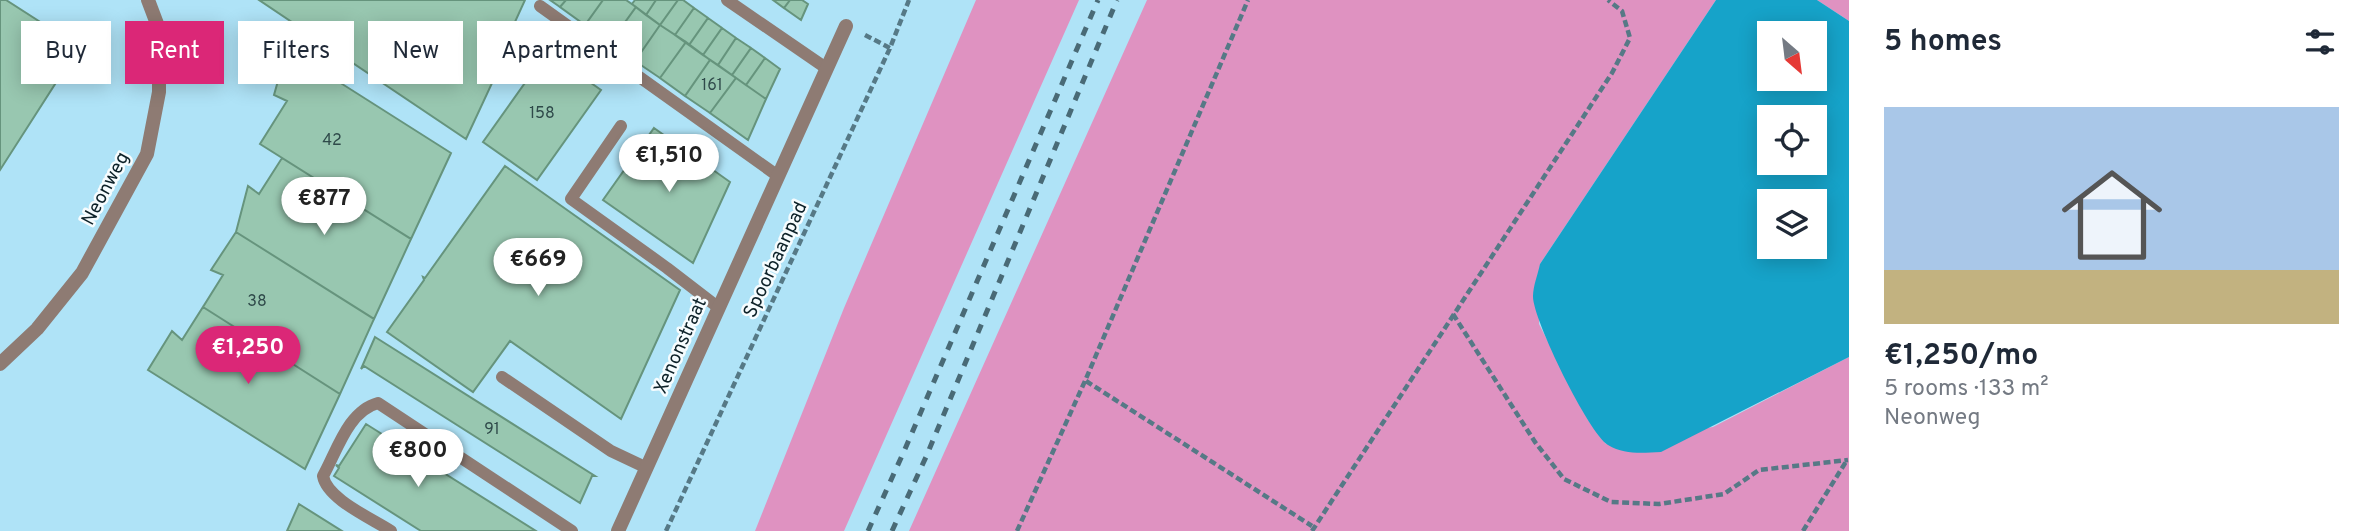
<!DOCTYPE html>
<html lang="en">
<head>
<meta charset="utf-8">
<style>
  body { margin:0; font-family:Overpass,sans-serif; background:#f2f2f3; color:#1f2937; height:100vh; display:flex; flex-direction:column; font-size:26px; white-space:nowrap }
  * { box-sizing:border-box; margin:0 }
  p { font-size:23px; color:#747a83 }
  .icon { flex:none; width:38px; height:38px; fill:none; stroke:currentColor; stroke-width:2; stroke-linecap:round; stroke-linejoin:round }
  .map { position:relative; flex:1; overflow:hidden }
  .panel { display:flex; flex-direction:column; background:#fff; width:525px }
  .panel>* { flex:none }
  .guide { position:absolute; left:21px; top:21px; width:665px; height:63px; display:flex; gap:14px }
  .needle { width:46px; rotate:152deg }
  .controls { position:absolute; left:1757px; top:21px; display:grid; gap:14px }
  .controls a { display:grid; place-items:center; width:70px; height:70px; border-radius:0px; background:#fff; box-shadow:0 4px 18px #0003; font-size:35px }
  .price { position:absolute; translate:-50% -60px; padding:0 16px; border-radius:24px; background:#fff; color:#222; font-size:23px; line-height:46px; filter:drop-shadow(0 2px 4px #0008) }
  .price::after { content:''; position:absolute; left:50%; top:42px; width:21px; height:16px; margin-left:-10px; background:inherit; clip-path:polygon(0 0,100% 0,50% 100%) }
  .price.on { background:#db2777; color:#fff }
  ul { padding:0; list-style:none }
  li { display:grid; align-content:center; gap:14px; height:371px; padding:0 35px }
  li+li { border-top:2px solid #e0e1e3 }
  li span { display:grid; place-items:center; height:217px; border-radius:0px; color:#555 }
  li>.icon { margin-inline-start:auto }
  span .icon { width:126px; height:126px; fill:#fffc; stroke-width:1 }
  li b { font-size:30px }
  h2 { display:flex; justify-content:space-between; align-items:center; height:84px; padding:0 35px; font-size:30px }
  .tag { padding:0 24px; border-radius:0px; background:#fff; box-shadow:0 4px 18px #0003; font-size:24px; line-height:63px }
  .tag.on { background:#db2777; color:#fff }
  main { display:flex; flex:1; min-height:0 }
  .map>svg:first-child { display:block }
</style>
</head>
<body>
<main>
<div class="map">
<svg width="1849" height="531" viewBox="0 0 1849 531">
  <rect width="100%" height="100%" fill="#afe3f7"/>
  <path fill="#df92c1" d="M976,0h103l-235,531h-89l89,-223z
    M1147,0h569l-176,264 -1,60 49,96 18,24 107,-17 136,-70v174h-940z
    M1817,0h32v21z"/>
  <path fill="#16a3c9" fill-rule="evenodd" d="M1716,0h101l32,21v336l-188,95c-19,1 -36,3 -53,-7 -19,-11 -76,-127 -75,-149 0,-10 5,-22 7,-32zM1769,33h46v46h-46zM1769,117h46v46h-46zM1769,201h46v46h-46z"/>
  <path fill="#98c7b0" stroke="#66947d" stroke-width="2" d="M0,0h6l42,27 10,13 4,19 -5,22 -57,89z
    M259,0h266l-16,35 4,3 -47,101z
    M550,0h16l-6,7z
    M566,0h37l-18,25 -25,-18z
    M603,0h23l10,7 -26,36 -25,-18z
    M635,0h21l-10,15 -14,-11z
    M656,0h22l-18,25 -14,-10z
    M678,0h5l11,8 -19,27 -15,-10z
    M773,0h17l-6,8z
    M790,0h12l6,4 -7,16 -17,-12z
    M636,7l24,18 -25,36 -25,-18z
    M694,8l14,10 -19,27 -14,-10z
    M708,18l14,10 -19,27 -14,-10z
    M660,25l26,17 -26,36 -25,-17z
    M722,28l14,10 -18,27 -15,-10z
    M736,38l15,10 -19,27 -14,-10z
    M686,42l24,18 -25,36 -25,-18z
    M751,48l14,10 -19,27 -14,-10z
    M287,49l164,104 -40,86 -151,-95 27,-43 -13,-6z
    M547,52l54,38 -64,90 -54,-38z
    M765,58l15,11 -14,30 -20,-14z
    M710,60l26,18 -26,35 -25,-17z
    M736,78l30,21 -18,41 -38,-27z
    M654,128l76,54 -37,81 -90,-63z
    M282,158l129,81 -37,80 -138,-87 12,-46 11,8z
    M505,166l175,124 -59,129 -111,-78 -37,51 -86,-60 37,-52 -1,-3 2,1z
    M236,232l138,87 -34,75 -137,-87 20,-32 -12,-5z
    M203,307l137,87 -35,75 -157,-99 24,-39 10,9z
    M375,337l220,139h-3l-12,27 -216,-137 -3,3z
    M366,424l170,107h-115l-87,-55 5,-8 -3,-3 3,1z
    M299,504l43,27h-55z"/>
  <g fill="none" stroke-linecap="round" stroke-linejoin="round">
    <path stroke="#567986" stroke-width="4.5" stroke-dasharray="7 3.5" stroke-linecap="butt" d="M865,35l25,13
      M1453,314l82,128 29,37 47,23 48,2 65,-10 35,-24 89,-10
      M1086,381l226,145
      M666,531l224,-483 19,-48
      M1017,531l68,-150 163,-381
      M1312,531l300,-458 18,-35 -8,-27 -14,-11
      M1803,531l44,-71"/>
    <path stroke="#8e7b73" stroke-width="12" d="M727,0l99,68
      M540,6l238,170
      M621,126l-50,73 96,69 52,40
      M502,377l109,74 36,17
      M391,531c-20,-13 -64,-32 -68,-55 14,-25 25,-65 55,-73l194,128"/>
    <path stroke="#8e7b73" stroke-width="14" d="M0,364l37,-35 45,-56 65,-119 12,-62v-63l-11,-29
      M618,531l228,-505"/>
    <path stroke="#496a76" stroke-width="5" stroke-dasharray="9 9" stroke-linecap="butt" d="M868,531l37,-82 193,-449
      M892,531l34,-74 191,-457"/>
  </g>
  <g text-anchor="middle" dominant-baseline="central" stroke-width="5" stroke-linejoin="round" paint-order="stroke">
    <g font-size="16" fill="#2f4a4a">
      <text x="712" y="86">161</text>
      <text x="542" y="114">158</text>
      <text x="332" y="141">42</text>
      <text x="257" y="302">38</text>
      <text x="492" y="430">91</text>
    </g>
    <g font-size="19" fill="#0c2128" stroke="#f6fcfe">
      <text transform="translate(106 189) rotate(-62)">Neonweg</text>
      <text transform="translate(776 260) rotate(-65)">Spoorbaanpad</text>
      <text transform="translate(681 346) rotate(-66)">Xenonstraat</text>
    </g>
  </g>
</svg>
<div class="controls">
<a><svg class="needle" viewBox="-14 -14 28 28"><path d="M0-13l5 13h-10z" fill="#e53935"/><path d="M0 13l5-13h-10z" fill="#747a83"/></svg></a>
<a><svg class="icon" aria-label="locate" viewBox="0 0 24 24"><circle cx="12" cy="12" r="6"/><path d="M12 2v4M12 18v4M2 12h4M18 12h4"/></svg></a>
<a><svg class="icon" aria-label="layers" viewBox="0 0 24 24"><path d="M12 4l9 5-9 5-9-5zM3 14l9 5 9-5"/></svg></a>
</div>
<b class="price" style="left:669px;top:194px">€1,510</b>
<b class="price" style="left:324px;top:237px">€877</b>
<b class="price" style="left:538px;top:298px">€669</b>
<b class="price on" style="left:248px;top:386px">€1,250</b>
<b class="price" style="left:418px;top:489px">€800</b>
<div class="guide">
<a class="tag">Buy</a>
<a class="tag on">Rent</a>
<a class="tag">Filters</a>
<a class="tag">New</a>
<a class="tag">Apartment</a>
</div>
</div>
<section class="panel">
<h2>5 homes<svg class="icon" aria-label="filters" viewBox="0 0 24 24"><path d="M4 7h16M4 17h16"/><circle cx="9" cy="7" r="2"/><circle cx="15" cy="17" r="2"/></svg></h2>
<ul>
<li><span style="background:linear-gradient(#a9c7e8 75%,#c2b280 0)"><svg class="icon" aria-label="home" viewBox="0 0 24 24"><path d="M3 11l9-7 9 7M6 9v11h12V9"/></svg></span><div><b>€1,250/mo</b><p>5 rooms · 133 m²</p><p>Neonweg</p></div></li>
</ul>
</section>
</main>
</body>
</html>
